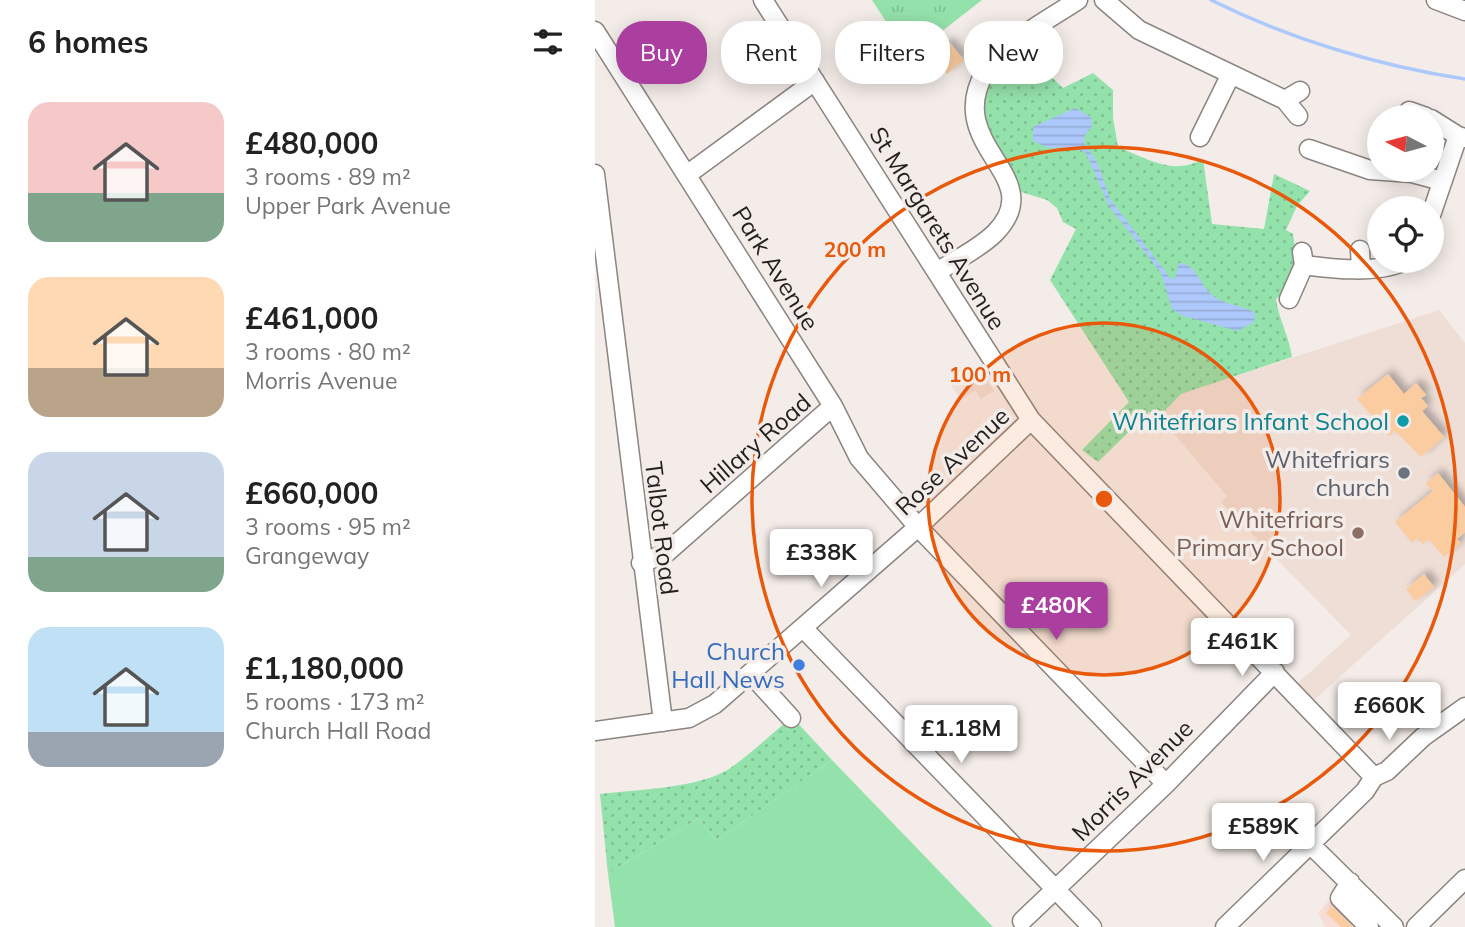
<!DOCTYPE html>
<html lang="en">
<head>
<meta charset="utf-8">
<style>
  body { margin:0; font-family:Mulish,sans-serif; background:#f2f2f2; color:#222; height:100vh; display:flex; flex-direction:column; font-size:26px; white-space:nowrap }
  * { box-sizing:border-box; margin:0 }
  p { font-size:23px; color:#767676 }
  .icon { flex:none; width:38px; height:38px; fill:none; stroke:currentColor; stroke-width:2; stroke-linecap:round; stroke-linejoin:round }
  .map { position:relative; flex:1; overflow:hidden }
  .side { display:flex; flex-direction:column; background:#fff; width:595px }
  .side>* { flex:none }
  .top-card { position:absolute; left:21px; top:21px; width:665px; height:63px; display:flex; gap:14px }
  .needle { width:46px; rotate:276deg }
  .tools { position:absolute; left:772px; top:105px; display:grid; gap:14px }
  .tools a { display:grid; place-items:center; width:77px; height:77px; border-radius:50%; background:#fff; box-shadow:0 4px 18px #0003; font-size:35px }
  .price { position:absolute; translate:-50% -60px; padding:0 16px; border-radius:7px; background:#fff; color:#222; font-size:23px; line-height:46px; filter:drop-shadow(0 2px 4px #0008) }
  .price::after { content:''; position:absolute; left:50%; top:42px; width:21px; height:16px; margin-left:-10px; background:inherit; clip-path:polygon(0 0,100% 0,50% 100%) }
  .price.on { background:#ab3f9f; color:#fff }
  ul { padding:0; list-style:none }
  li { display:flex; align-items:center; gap:21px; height:175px; padding:0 28px }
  li span { display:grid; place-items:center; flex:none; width:196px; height:140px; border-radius:21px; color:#555 }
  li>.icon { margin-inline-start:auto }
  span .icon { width:84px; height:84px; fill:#fffc; stroke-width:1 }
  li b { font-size:30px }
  h2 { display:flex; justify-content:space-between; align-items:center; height:84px; padding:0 28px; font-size:30px }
  .pill { padding:0 24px; border-radius:28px; background:#fff; box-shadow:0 4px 18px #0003; font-size:24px; line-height:63px }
  .pill.on { background:#ab3f9f; color:#fff }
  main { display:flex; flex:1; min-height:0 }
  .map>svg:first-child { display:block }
</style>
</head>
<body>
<main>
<section class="side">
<h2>6 homes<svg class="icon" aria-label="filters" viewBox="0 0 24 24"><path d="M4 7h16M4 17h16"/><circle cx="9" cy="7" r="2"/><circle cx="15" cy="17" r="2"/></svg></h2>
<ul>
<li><span style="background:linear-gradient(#f6c9c9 65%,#7fa58c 0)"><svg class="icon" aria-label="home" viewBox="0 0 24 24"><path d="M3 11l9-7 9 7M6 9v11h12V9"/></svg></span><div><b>£480,000</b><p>3 rooms · 89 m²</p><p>Upper Park Avenue</p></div></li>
<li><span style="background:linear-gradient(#ffd9b3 65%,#b9a48a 0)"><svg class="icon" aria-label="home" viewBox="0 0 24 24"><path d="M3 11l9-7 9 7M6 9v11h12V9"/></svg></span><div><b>£461,000</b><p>3 rooms · 80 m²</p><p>Morris Avenue</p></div></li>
<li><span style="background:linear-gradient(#c9d6e8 75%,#7fa58c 0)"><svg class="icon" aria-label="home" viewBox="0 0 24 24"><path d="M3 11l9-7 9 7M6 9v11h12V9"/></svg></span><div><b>£660,000</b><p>3 rooms · 95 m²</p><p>Grangeway</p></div></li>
<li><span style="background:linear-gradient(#bfe0f5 75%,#9aa5b1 0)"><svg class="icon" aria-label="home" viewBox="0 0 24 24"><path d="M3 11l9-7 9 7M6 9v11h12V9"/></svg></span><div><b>£1,180,000</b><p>5 rooms · 173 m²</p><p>Church Hall Road</p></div></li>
</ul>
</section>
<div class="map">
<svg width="870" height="927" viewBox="0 0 870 927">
  <defs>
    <pattern id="grass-tufts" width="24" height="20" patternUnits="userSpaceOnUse" patternTransform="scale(1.75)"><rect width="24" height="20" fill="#94e2ab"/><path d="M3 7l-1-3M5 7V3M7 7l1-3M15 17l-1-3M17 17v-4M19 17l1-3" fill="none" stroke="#7fc193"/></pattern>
    <pattern id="park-dots" width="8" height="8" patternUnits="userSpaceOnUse" patternTransform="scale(1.75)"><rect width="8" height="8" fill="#94e2ab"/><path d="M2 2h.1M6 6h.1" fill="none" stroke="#7fc193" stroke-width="1.8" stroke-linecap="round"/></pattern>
    <pattern id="water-rules" width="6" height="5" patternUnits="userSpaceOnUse" patternTransform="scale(1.75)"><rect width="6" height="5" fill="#adc9fb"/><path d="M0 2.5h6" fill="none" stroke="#95acd7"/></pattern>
    <filter id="shadow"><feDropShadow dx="5" dy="-5" stdDeviation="3.5" flood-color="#0004"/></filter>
  </defs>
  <rect width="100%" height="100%" fill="#f4ece8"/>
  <path fill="#f7ddd7" d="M747,888l45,39h-62l-7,-15z"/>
  <path fill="#eeded6" d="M844,310l26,33v221l-152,137 -15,-18 53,-48 -130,-133 6,-6 -68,-80 22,-22z
    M382,366l17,25 -13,8 -6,-9 -14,10 -11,-17z"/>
  <path fill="url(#grass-tufts)" d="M277,0h110l-73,57z"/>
  <path fill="url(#park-dots)" d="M426,52l15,10 27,26 30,-15 20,17v28l5,29c30,12 55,29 85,12l9,65 52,5 10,-55 36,17 -13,15 -11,24 7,4c4,25 5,49 -17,65 3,21 13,37 16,58l-111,37 -21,22 -11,-4 -51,50 -16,-12 47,-48 -79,-122 26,-51 -13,-7 -6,-14 -10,-8 -29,-9 -35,-53v-50l13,-22z
    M197,717l40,43 -116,81 -17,-23 -91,56 -8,-80c34,-4 100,-6 129,-25 22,-15 42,-35 63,-52z"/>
  <path fill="#94e2ab" d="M237,760l161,167h-378l-7,-53 91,-56 17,23z"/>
  <path fill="url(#water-rules)" d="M480,108l16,9 1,9 -8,11 1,7 13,20 12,35 61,80 4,-1 4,-15c16,0 21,20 31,30 13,13 32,11 45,20l-1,9 -16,9 -55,-15 -11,-7 -11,-36 -52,-67 -23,-53 -11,-6 -26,1 -16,-7v-14z"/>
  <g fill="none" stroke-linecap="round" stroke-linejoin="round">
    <path stroke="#adc9fb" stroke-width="3.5" d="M616,0c78,39 168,66 254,79"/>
  </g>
  <path fill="#facca0" filter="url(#shadow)" d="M354,42l15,18 -17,14 -11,-14 7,-5 -4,-5z
    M793,374l16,20 12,-11 10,12 -5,3 7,8 -6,5 22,26 -23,20 -26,-26 -6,5 -32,-37z
    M843,473l27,34v25l-8,7 4,4 -17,14 -15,-18 -6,5 -6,-6 -5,5 -17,-21 38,-31 -7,-8z
    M829,574l10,13 -19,14 -9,-12z
    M737,906l21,21h-12l-15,-14z"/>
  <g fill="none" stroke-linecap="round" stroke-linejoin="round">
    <g stroke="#8c8480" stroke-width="21">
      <path id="minor" d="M168,0l268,420 343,357
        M509,0l35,30 146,70 13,16
        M841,0l29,11
        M0,31l238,375 26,52 59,69 248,257
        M690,100l15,-9
        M814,111l17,6
        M836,119l27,17
        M605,137l31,-63
        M714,149l61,21 42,3 30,8
        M0,174l68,548
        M93,174l127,-93
        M836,215l27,-79 7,2
        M765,250l1,18
        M709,265c29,4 73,9 101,-4
        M342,272c18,-12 42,-23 58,-39 56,-57 -53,-86 -10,-161 15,-27 66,-54 93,-72
        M694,299l15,-34 -2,-13
        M46,563l24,-9 168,-148
        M209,629l288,298
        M156,674l40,44
        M0,731l94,-13 26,-14 203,-177 113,-107
        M715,844l84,83
        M755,882l-10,16 29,29
        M427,921l144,-137 109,-112
        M630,927l140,-136 9,-14 13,-6 36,-34 42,-30
        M821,927l49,-48"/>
    </g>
    <use href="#minor" stroke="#fff" stroke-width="18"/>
  </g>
  <circle cx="509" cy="499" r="176" fill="#e8590c" fill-opacity=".12"/>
  <g fill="none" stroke="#e8590c" stroke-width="3.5">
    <circle cx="509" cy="499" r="176"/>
    <circle cx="509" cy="499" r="352"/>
  </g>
  <circle fill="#0f9aa8" stroke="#f4ece8" stroke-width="2.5" cx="808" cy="421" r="7"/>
  <circle fill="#6b7280" stroke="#f4ece8" stroke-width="2.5" cx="809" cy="473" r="7"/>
  <circle fill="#8d6e63" stroke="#f4ece8" stroke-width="2.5" cx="763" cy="533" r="7"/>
  <circle fill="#3f7fe0" stroke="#f4ece8" stroke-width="2.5" cx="204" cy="665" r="7"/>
  <g text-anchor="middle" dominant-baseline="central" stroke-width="7" stroke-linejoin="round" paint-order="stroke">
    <g font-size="24" fill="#221f1e" stroke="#f4ece8">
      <text transform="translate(343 228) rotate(58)">St Margarets Avenue</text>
      <text transform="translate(181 268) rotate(58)">Park Avenue</text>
      <text transform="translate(160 443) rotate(-41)">Hillary Road</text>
      <text transform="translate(357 461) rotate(-43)">Rose Avenue</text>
      <text transform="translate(67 528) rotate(83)">Talbot Road</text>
      <text transform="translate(537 780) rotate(-45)">Morris Avenue</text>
    </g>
    <g font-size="24" fill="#0d838f" stroke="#f4ece8" text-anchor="end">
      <text x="794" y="421">Whitefriars Infant School</text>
    </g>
    <g font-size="24" fill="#5b616d" stroke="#f4ece8" text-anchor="end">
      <text x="795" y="459">Whitefriars<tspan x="795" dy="28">church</tspan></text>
    </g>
    <g font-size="24" fill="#785e54" stroke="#f4ece8" text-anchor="end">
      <text x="749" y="519">Whitefriars<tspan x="749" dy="28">Primary School</tspan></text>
    </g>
    <g font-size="24" fill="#366cbe" stroke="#f4ece8" text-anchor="end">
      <text x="190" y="651">Church<tspan x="190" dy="28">Hall News</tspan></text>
    </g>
  </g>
  <circle cx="509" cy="499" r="10" fill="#e8590c" stroke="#f4ece8" stroke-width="3.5"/>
  <g font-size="21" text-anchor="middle" font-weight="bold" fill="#e8590c" stroke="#f4ece8" stroke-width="7" stroke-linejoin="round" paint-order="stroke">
    <text x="260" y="257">200 m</text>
    <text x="385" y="382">100 m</text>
  </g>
</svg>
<div class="tools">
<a><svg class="needle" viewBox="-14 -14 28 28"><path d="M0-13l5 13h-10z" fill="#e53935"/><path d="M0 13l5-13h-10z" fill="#767676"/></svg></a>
<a><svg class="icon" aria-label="locate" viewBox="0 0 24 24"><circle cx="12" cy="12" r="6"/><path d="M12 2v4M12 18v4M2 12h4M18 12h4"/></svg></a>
</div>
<b class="price" style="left:226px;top:589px">£338K</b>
<b class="price on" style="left:461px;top:642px">£480K</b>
<b class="price" style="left:647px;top:678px">£461K</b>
<b class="price" style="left:794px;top:742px">£660K</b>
<b class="price" style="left:366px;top:765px">£1.18M</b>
<b class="price" style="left:668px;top:863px">£589K</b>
<div class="top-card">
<a class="pill on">Buy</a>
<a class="pill">Rent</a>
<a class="pill">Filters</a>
<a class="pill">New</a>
</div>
</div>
</main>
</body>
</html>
